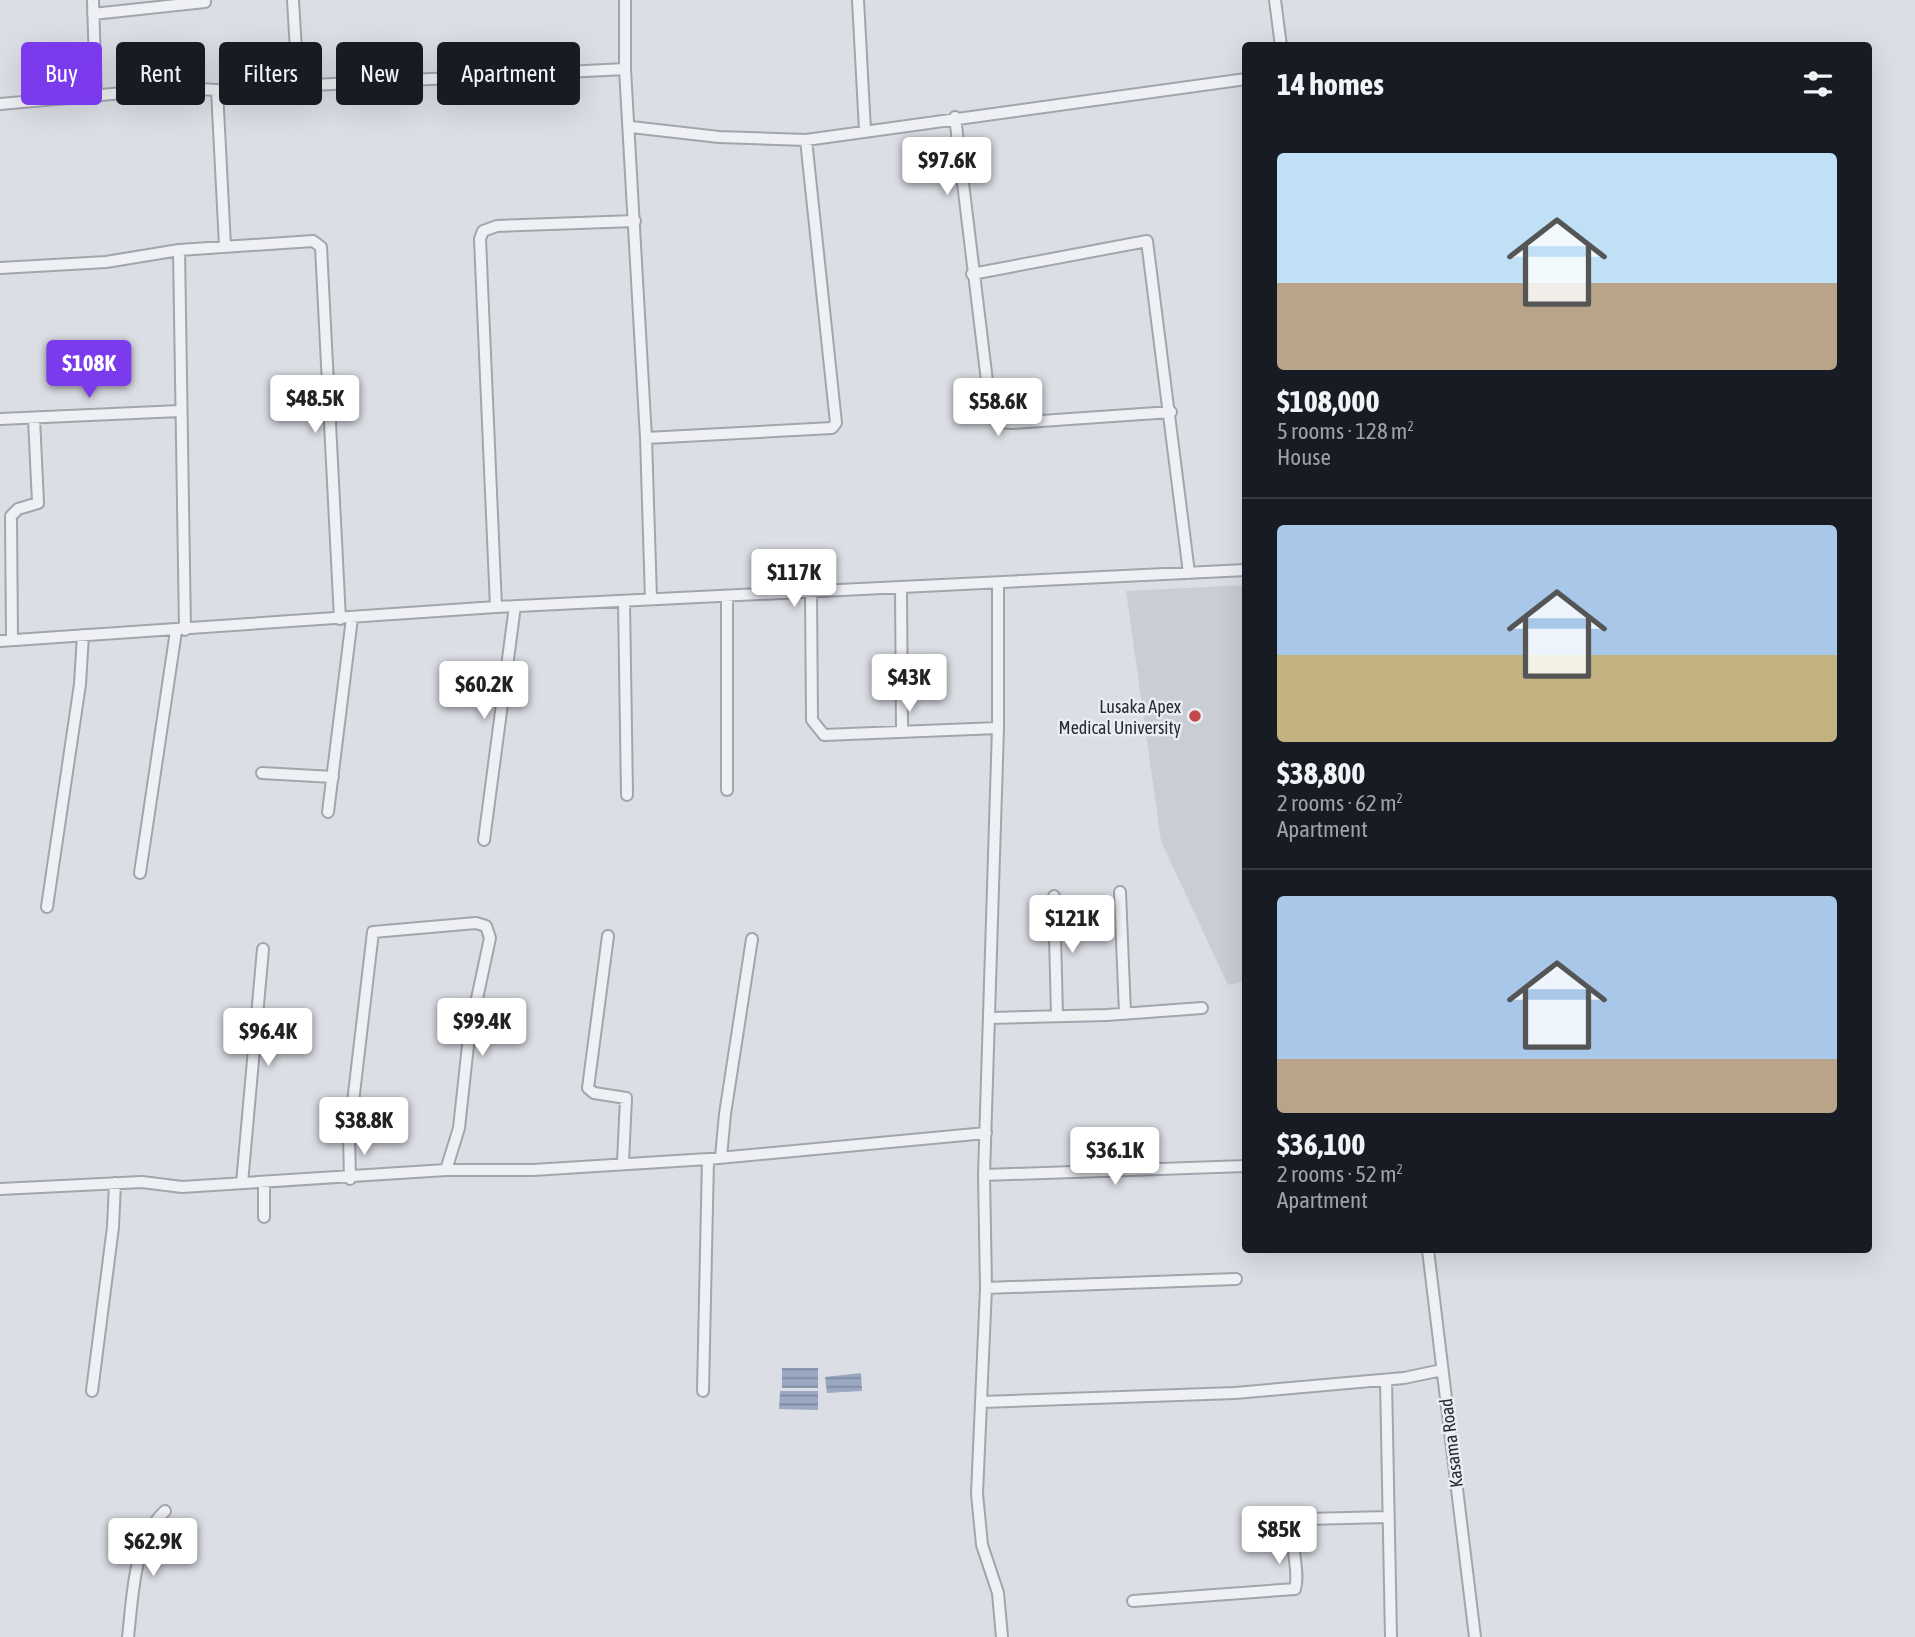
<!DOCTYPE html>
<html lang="en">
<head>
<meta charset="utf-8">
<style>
  body { margin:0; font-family:"Asap Condensed",sans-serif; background:#20242c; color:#f1f3f6; height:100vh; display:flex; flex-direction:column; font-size:26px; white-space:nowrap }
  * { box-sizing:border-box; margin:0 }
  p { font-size:23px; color:#9ea1a6 }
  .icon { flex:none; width:38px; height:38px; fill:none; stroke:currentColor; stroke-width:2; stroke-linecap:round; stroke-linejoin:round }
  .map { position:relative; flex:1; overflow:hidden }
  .drawer { position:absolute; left:1242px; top:42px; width:630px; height:1211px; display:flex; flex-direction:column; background:#171b24; border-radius:7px; box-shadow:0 7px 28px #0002 }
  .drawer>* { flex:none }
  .hud { position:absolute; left:21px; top:42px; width:665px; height:63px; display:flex; gap:14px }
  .price { position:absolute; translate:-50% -60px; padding:0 16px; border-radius:7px; background:#fff; color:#222; font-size:23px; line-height:46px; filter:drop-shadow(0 2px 4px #0008) }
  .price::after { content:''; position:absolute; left:50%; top:42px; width:21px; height:16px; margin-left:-10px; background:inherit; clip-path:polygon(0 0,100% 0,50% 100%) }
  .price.current { background:#7c3aed; color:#fff }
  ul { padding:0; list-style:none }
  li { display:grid; align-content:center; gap:14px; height:371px; padding:0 35px }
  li+li { border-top:2px solid #363941 }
  li span { display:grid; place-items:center; height:217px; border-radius:7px; color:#555 }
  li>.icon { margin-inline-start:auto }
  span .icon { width:126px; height:126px; fill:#fffc; stroke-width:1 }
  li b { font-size:30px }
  h2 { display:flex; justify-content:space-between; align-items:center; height:84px; padding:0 35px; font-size:30px }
  .chip { padding:0 24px; border-radius:7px; background:#171b24; box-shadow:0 7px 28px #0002; font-size:24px; line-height:63px }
  .chip.current { background:#7c3aed; color:#fff }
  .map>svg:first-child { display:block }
</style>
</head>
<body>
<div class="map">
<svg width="1915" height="1637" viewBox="0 0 1915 1637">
  <defs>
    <pattern id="water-rules" width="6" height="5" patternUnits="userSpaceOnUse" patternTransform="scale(1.75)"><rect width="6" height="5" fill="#9aa8c2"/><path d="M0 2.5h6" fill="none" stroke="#7e899f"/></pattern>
  </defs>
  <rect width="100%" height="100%" fill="#dcdee5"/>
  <path fill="#cbcdd6" d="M1246,585v396l-18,4 -67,-144 -35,-250z"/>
  <path fill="url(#water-rules)" d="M782,1368h36v20h-36z
    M861,1373l1,18 -35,2 -2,-16z
    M780,1391h38v19l-39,-1z"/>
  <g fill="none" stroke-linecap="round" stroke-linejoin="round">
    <g stroke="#a2a5ae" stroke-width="14">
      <path id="minor" d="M93,0l3,97
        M293,0l5,85
        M625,0v69l21,369 5,161
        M858,0l7,130
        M1275,0l6,46
        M93,14l112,-12
        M217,90l8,156
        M0,104l179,-16 38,2 408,-21
        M955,117l36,297 8,8 13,1 159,-11
        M631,127l88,10 87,3 440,-61
        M0,268l106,-6 73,-12
        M972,274l175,-33 42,332
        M0,419l180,-8
        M646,438l186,-10 4,-5 -30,-283
        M998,584v144l-14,447 2,113 -9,206 5,51 16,48 4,44
        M901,588l1,142
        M811,592l1,128 12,15 174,-7
        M624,601l3,194
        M496,607l-16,-368 3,-8 14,-5 138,-5
        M185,630l-6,-380 134,-9 8,6 19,372
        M12,640l-1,-124 7,-7 20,-6 -4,-85
        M0,641l496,-34 750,-37
        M262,773l71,4
        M727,790v-194
        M328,812l24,-194
        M484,840l31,-234
        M140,873l36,-242
        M1120,892l5,121
        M1054,896l3,119
        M47,907l33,-223 3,-49
        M608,936l-20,152 6,5 32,5 -3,64
        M990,1018l117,-3 95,-7
        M721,1157l4,-43 27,-175
        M984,1175l262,-9
        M350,1179l-1,-43 24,-204 103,-9 10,3 4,12 -21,98 -10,92 -13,42
        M264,1182v35
        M242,1183l21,-234
        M0,1189l142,-7 40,5 264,-17h87l175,-11 278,-26
        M1428,1250l47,387
        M986,1288l250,-9
        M1386,1380l5,257
        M92,1391l21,-164 2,-44
        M703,1391l5,-232
        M981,1402l254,-9 169,-15 38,-8
        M1133,1601l162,-12c7,-24 -14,-55 12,-70l80,-2
        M128,1637c5,-42 5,-96 37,-126"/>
    </g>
    <use href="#minor" stroke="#eef0f4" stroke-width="10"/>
  </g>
  <circle fill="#c14a4c" stroke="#ebedf3" stroke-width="2.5" cx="1195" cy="716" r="7"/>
  <g text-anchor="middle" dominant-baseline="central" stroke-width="5" stroke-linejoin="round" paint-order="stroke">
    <g font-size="18" fill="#272c3a" stroke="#ebedf3" text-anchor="end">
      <text x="1181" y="706">Lusaka Apex<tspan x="1181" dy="21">Medical University</tspan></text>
    </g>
    <g font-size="18" fill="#272c3a" stroke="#ebedf3">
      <text transform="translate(1451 1443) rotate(-97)">Kasama Road</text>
    </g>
  </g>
</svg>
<b class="price" style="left:947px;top:197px">$97.6K</b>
<b class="price current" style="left:89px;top:400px">$108K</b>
<b class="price" style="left:315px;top:435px">$48.5K</b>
<b class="price" style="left:998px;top:438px">$58.6K</b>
<b class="price" style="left:794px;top:609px">$117K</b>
<b class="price" style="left:909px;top:714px">$43K</b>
<b class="price" style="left:484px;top:721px">$60.2K</b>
<b class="price" style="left:1072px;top:955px">$121K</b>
<b class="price" style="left:482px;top:1058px">$99.4K</b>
<b class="price" style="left:268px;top:1068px">$96.4K</b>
<b class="price" style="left:364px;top:1157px">$38.8K</b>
<b class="price" style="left:1115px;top:1187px">$36.1K</b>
<b class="price" style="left:1279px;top:1566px">$85K</b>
<b class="price" style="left:153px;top:1578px">$62.9K</b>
<div class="hud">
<a class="chip current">Buy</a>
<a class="chip">Rent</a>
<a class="chip">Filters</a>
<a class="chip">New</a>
<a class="chip">Apartment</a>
</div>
<section class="drawer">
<h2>14 homes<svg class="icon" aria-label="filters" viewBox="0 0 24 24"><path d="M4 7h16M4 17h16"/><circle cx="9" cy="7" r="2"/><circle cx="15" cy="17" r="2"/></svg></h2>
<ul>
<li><span style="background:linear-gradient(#bfe0f5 60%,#b9a48a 0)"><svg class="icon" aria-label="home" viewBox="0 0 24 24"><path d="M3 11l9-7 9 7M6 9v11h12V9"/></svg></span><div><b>$108,000</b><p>5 rooms · 128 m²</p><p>House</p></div></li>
<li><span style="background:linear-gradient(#a9c7e8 60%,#c2b280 0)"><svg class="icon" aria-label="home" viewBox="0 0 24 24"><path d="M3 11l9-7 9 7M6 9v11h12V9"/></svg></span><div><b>$38,800</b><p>2 rooms · 62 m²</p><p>Apartment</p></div></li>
<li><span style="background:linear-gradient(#a9c7e8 75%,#b9a48a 0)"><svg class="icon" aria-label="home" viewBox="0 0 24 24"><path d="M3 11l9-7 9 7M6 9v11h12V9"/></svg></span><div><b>$36,100</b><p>2 rooms · 52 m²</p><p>Apartment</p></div></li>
</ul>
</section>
</div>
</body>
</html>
